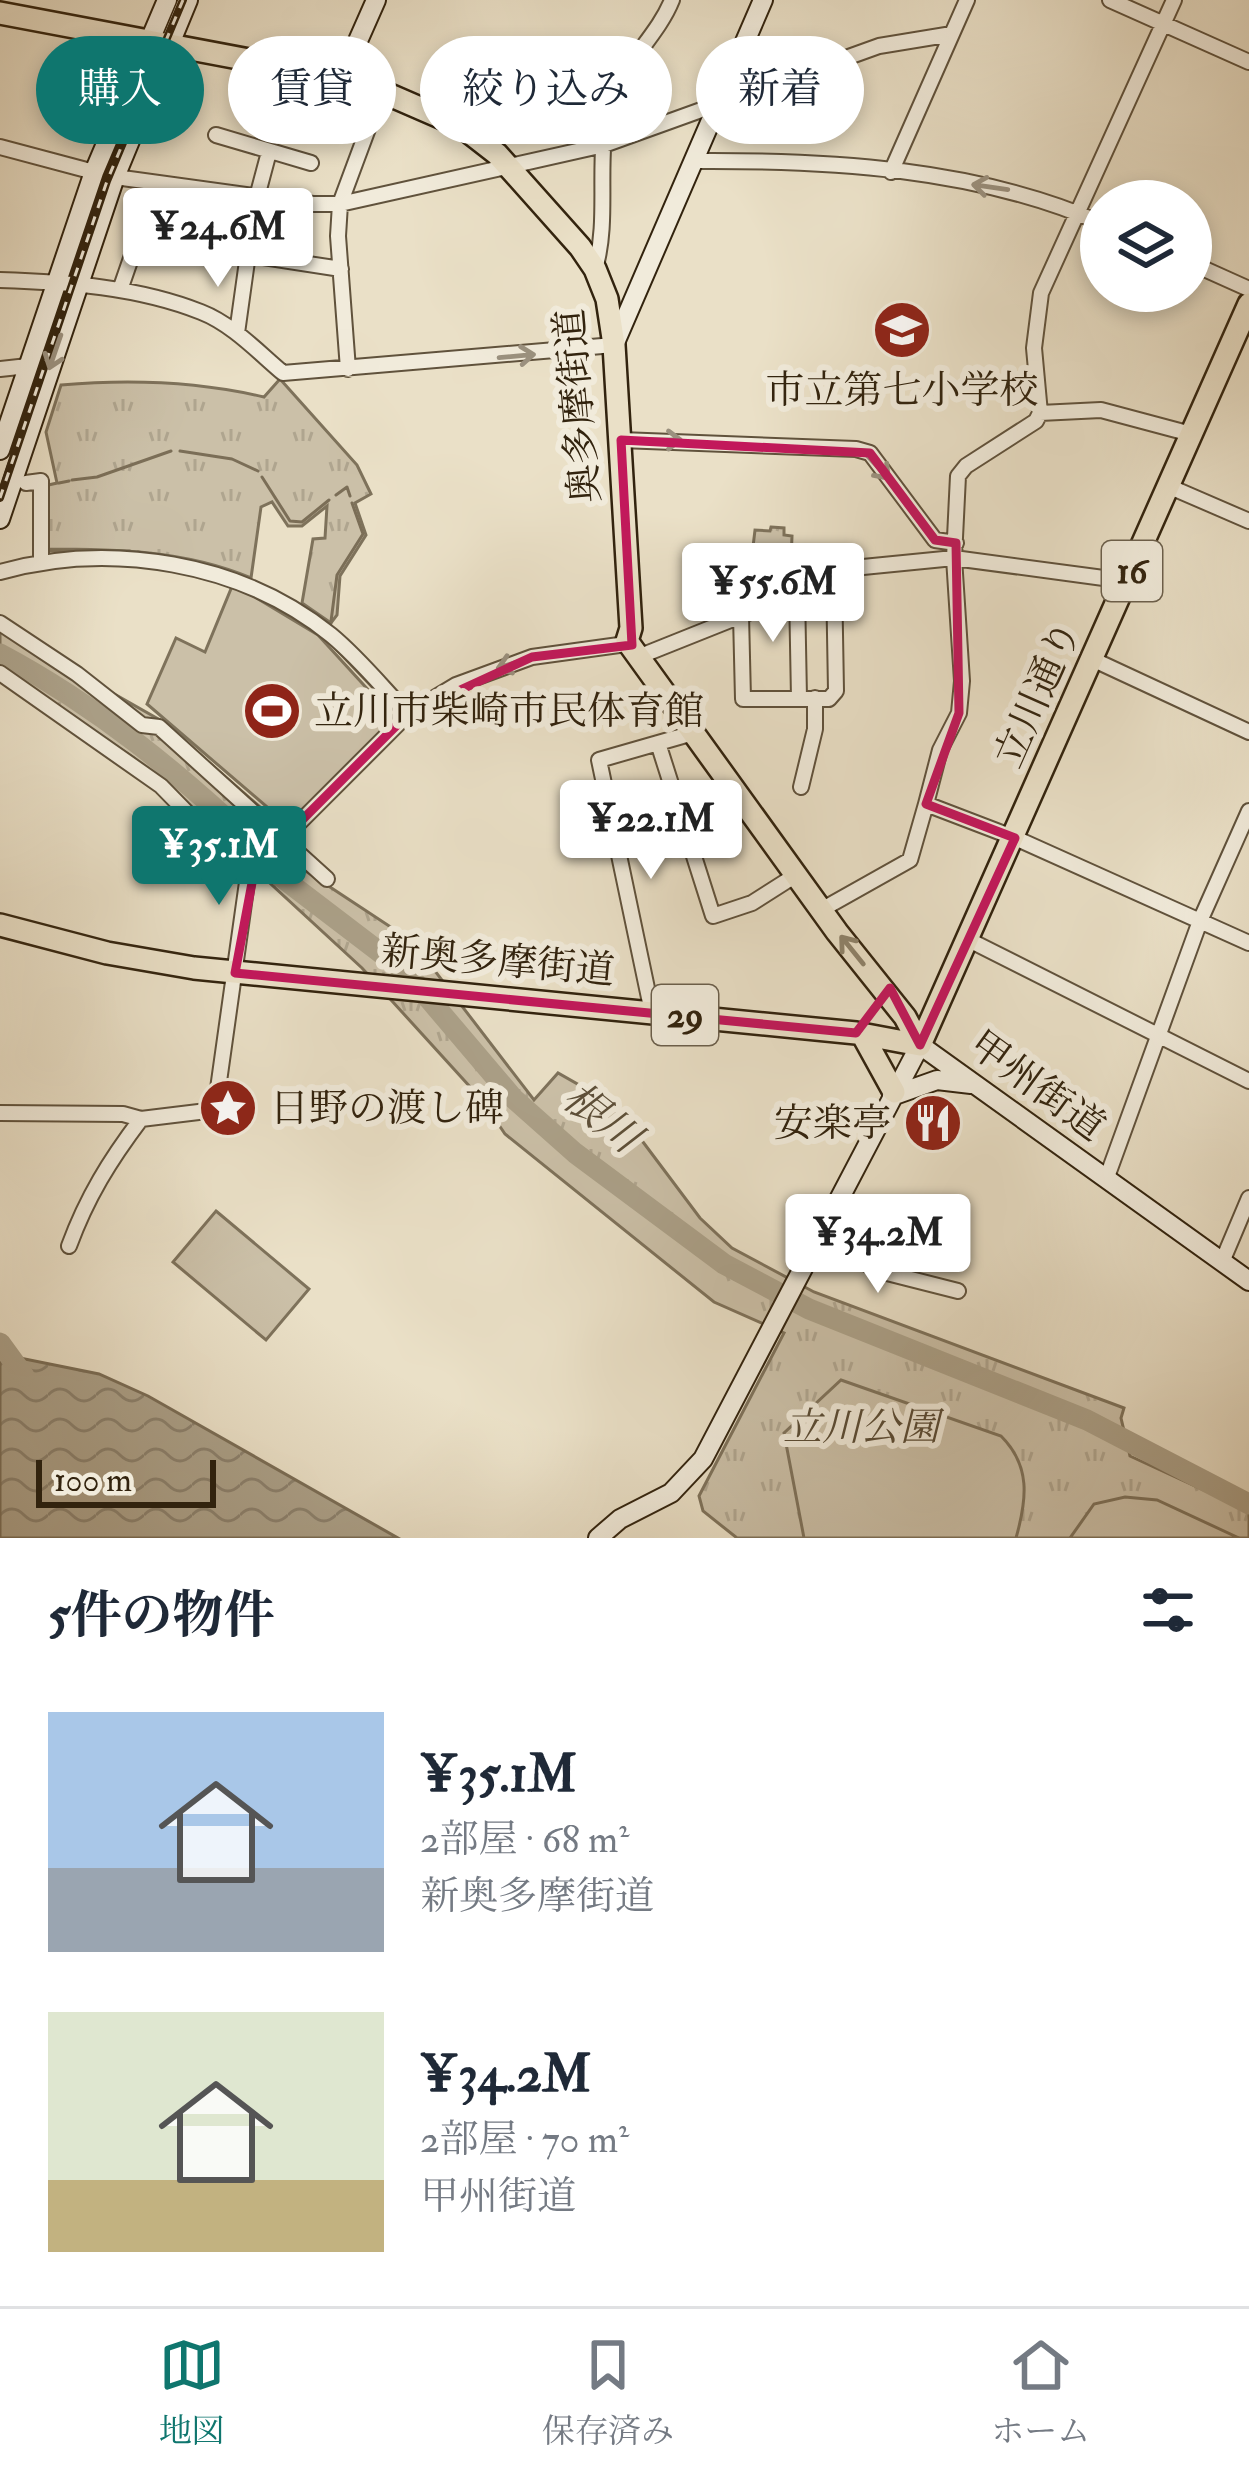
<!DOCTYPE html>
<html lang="ja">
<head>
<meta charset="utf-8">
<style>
  body { margin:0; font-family:"IM FELL Double Pica","Noto Serif JP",serif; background:#f6f6f7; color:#1f2937; height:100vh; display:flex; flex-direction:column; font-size:45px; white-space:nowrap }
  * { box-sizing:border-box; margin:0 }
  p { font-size:39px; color:#747a83 }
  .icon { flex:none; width:66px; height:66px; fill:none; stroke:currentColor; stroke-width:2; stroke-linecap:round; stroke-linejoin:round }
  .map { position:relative; height:1538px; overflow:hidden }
  .side { display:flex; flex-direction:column; background:#fff; flex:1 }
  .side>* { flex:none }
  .hud { position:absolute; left:36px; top:36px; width:1179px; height:108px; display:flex; gap:24px }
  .tools { position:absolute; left:1080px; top:180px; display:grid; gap:24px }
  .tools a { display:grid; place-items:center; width:132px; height:132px; border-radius:50%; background:#fff; box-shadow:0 6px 18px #0003; font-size:60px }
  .scale { position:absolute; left:36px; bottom:30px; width:180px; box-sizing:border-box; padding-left:12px; border:6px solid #32230e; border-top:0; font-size:33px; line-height:42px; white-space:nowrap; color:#32230e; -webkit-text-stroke:9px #f1ebdb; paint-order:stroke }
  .price { position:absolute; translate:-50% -102px; padding:0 27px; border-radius:12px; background:#fff; color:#222; font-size:39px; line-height:78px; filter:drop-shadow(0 3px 6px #0008) }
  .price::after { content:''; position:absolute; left:50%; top:72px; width:36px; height:27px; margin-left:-18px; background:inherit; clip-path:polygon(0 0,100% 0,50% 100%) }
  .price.on { background:#0f766e; color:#fff }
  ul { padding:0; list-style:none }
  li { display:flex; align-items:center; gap:36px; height:300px; padding:0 48px }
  li span { display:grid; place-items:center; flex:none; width:336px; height:240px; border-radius:0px; color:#555 }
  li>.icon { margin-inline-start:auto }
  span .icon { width:144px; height:144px; fill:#fffc; stroke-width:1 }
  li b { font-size:51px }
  h2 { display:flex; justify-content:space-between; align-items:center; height:144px; padding:0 48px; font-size:51px }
  .tag { padding:0 42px; border-radius:54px; background:#fff; box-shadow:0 6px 18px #0003; font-size:42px; line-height:108px }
  .tag.on { background:#0f766e; color:#fff }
  .tab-bar { display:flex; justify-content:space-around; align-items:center; height:168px; border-top:3px solid #e0e1e3; background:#fff; font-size:33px; color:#747a83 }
  .tab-bar a { display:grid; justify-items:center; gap:6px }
  .tab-bar .on { color:#0f766e }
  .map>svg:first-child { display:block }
</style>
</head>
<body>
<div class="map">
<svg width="1249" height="1538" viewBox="0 0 1249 1538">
  <defs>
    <pattern id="park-tufts" width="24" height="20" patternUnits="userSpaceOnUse" patternTransform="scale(3)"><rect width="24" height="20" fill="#cbc0a8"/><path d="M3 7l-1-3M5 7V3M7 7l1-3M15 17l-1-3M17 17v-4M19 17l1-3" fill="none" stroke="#afa58f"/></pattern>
    <pattern id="water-waves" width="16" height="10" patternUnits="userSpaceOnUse" patternTransform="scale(3)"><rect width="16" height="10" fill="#aba088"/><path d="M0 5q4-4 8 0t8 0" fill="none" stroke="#8c826e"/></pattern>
  </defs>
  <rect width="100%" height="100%" fill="#eae0c7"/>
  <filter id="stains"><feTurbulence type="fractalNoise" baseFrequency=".00167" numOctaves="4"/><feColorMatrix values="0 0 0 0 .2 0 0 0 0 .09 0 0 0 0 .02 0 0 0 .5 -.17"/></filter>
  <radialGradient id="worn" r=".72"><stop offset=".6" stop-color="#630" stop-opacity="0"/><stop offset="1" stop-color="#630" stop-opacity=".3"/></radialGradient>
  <path fill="url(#park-tufts)" stroke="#7e725b" stroke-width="3" d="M280,379l77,86 14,29 -16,9 11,32 -26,41 -3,39 -6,8 -29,-20 11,-64 12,-1 2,-32 -25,20h-14l-16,-24 -11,5 -10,71c-66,-28 -137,-29 -207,-29v-63l13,-3 -11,-51 15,-47c69,-6 135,-4 203,12z
    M771,527l13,1v7l8,1 -2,50 -44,19 9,-75 15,1z
    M0,629l160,91 115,100 8,36 129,85 122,159 24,-27 58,33 84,112 32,30 82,44 310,116 -3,10 9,38 119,55v27h-512l-34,-27 -4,-15 85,-163 -70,-31 -209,-168 -23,-34 -120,-132 -228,-210 -134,-88z"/>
  <path fill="#cbc0a8" stroke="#7e725b" stroke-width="3" d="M233,584l85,51 76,83 -106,107 -141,-121 29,-66 29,14z
    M216,1211l93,78 -43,51 -93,-78z
    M841,1380l160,56c30,30 26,63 15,102h-212l-20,-105z
    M1125,1497l32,3 82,38h-169l24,-34z"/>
  <path fill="url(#water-waves)" stroke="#7b6e57" stroke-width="3" d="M0,1354l99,20 49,22 250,142h-398z"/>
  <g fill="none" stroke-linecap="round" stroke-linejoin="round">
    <path stroke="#7b6e57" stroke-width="3" d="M180,451l52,8 26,12
      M262,477l28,44 12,1 27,-22
      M72,480l25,-3 74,-26
      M59,483l10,-2
      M336,495l11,-8 3,9
      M47,551h83
      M138,552l22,4
      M188,561l53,15
      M330,629l7,-54 26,-41 -11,-31
      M333,646l62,65"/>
    <path stroke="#aba088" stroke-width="21" d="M0,654c96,51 179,119 258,194l14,22 135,103 106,125 62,55 149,111 85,45 278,111 162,84
      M0,1343l24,33"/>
    <g stroke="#60523c" stroke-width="18">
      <path id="street" d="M1110,0l139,62
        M216,135l95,28
        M0,147l94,25
        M694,161c135,-1 282,7 407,62
        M891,172l76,-172
        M115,177l198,27h27l264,-59 275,-99 73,-12
        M257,197l12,-45
        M138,238l203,31
        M1191,263l58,26
        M595,269c16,-55 -2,-116 17,-171 13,-36 46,-63 60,-98
        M0,280c67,2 138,7 201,32 31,12 57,40 82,61l331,-28
        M120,290l37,-107
        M237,333l11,-79
        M0,369l28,-3
        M348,369l-10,-133 2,-32 42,-113
        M1040,413l61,-3 90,24
        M621,440l235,9 14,4 65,87 21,3
        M26,483l15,-2v79
        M1168,486l81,35
        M0,572c110,-31 241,-10 331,63 28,23 52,53 77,79
        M797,592l2,106
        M741,615l2,84h86l7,-8 -2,-114
        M0,623l77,51 65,51 17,2 168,152
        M638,657l225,-90 91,-9 157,21 15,6
        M1092,659l157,73
        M0,673l161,113 87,89
        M658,743l55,173 39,-13 44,-28
        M801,787l14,-58v-31
        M926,804l14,-54 19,-37 3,-32 -8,-123 4,-82 8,-10 70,-45 4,-8 -6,-65 7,-55 133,-293
        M821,910l89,-50 16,-56 89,34 234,105
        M969,940l280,141
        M652,1012l-53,-252 94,-27
        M0,1113l123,1 18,5
        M1107,1177l93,-256 49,-110
        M816,1242l71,31 71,18
        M69,1246c18,-49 41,-86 72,-127l74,-9 33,-235 7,-8 153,-153 48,-29 76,-28 87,-12 8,-4
        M1222,1262l27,-64"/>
    </g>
    <g stroke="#32230e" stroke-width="22">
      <path id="secondary" d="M342,77l34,-77
        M614,345l149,-345
        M0,450l94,-278 73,-172
        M0,519l115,-342 73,-177
        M892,1096l45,-16 34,4
        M598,1538l22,-19 51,-26 32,-34 217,-414 329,236"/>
    </g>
    <g stroke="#32230e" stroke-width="26">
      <path id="primary" d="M0,13l355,67 106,46 36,28 83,93 15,22 12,30 7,46 17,283 -4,13 210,291 68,85 15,28
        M0,925l107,28 87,15 662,65 64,12
        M862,1034l32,58
        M920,1045l329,-741"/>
    </g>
    <use href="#street" stroke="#f1ebdb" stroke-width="14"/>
    <use href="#secondary" stroke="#f1ebdb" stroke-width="18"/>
    <use href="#primary" stroke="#eae0c7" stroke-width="21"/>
    <g stroke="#32230e" stroke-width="8">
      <path id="rail" d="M0,498l107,-317 76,-181"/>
    </g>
    <use href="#rail" stroke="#f1ebdb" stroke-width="3" stroke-dasharray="9" stroke-linecap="butt"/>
  </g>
  <defs><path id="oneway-shaft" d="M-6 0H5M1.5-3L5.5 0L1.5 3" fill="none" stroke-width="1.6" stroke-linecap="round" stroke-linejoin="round" transform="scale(3)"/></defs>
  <g stroke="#9b917f">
    <use href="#oneway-shaft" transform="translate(990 187) rotate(-172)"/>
    <use href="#oneway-shaft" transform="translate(55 352) rotate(109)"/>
    <use href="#oneway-shaft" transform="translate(517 356) rotate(-5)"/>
    <use href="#oneway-shaft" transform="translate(664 440)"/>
    <use href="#oneway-shaft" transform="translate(877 466) rotate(47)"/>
    <use href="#oneway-shaft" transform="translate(514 663) rotate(162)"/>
  </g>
  <use stroke="#8e826a" href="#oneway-shaft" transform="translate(852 950) rotate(-129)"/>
  <path fill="none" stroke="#c2185b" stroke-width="9" stroke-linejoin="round" d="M621,440l249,13 65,87 21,3 3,170 -33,91 89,34 -95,207 -30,-57 -34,45 -621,-60 20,-106 153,-153 124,-57 100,-12z"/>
  <defs>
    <g id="school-disc" transform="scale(3)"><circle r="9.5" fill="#8f2418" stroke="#f1ebdb"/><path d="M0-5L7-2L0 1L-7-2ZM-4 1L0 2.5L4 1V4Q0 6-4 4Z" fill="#fff"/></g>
    <g id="stadium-disc" transform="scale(3)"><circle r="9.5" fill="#8f2418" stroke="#f1ebdb"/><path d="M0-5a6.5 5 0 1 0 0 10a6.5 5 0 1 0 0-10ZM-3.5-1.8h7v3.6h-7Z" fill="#fff"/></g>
    <g id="sight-disc" transform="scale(3)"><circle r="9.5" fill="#8f2418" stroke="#f1ebdb"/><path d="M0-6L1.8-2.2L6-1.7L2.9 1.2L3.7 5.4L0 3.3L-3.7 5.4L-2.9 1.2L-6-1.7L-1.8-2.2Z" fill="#fff"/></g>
    <g id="restaurant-disc" transform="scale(3)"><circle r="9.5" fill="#8f2418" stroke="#f1ebdb"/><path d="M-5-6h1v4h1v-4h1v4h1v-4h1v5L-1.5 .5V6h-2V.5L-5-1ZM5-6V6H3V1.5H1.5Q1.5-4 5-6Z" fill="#fff"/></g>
  </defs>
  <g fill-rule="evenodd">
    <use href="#school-disc" x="902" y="330"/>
    <use href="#stadium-disc" x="272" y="711"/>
    <use href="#sight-disc" x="228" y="1108"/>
    <use href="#restaurant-disc" x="933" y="1123"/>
  </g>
  <g text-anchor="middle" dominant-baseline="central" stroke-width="12" stroke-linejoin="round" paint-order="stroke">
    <g fill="#f1ebdb" stroke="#6b5f4c" stroke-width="3">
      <rect x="1102" y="541" width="60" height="60" rx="9"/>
      <rect x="652" y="985" width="66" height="60" rx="9"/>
    </g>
    <g font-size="36" font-weight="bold" fill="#32230e">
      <text x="1132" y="571">16</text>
      <text x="685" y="1015">29</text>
    </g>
    <g font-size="39" fill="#32230e" stroke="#f1ebdb" text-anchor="start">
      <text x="902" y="390" text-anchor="middle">市立第七小学校</text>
      <text x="314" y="711">立川市柴崎市民体育館</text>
      <text x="270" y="1108">日野の渡し碑</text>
      <text x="891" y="1123" text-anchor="end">安楽亭</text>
    </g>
    <g font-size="39" fill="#32230e" stroke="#f1ebdb">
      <text transform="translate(578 406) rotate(-95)">奥多摩街道</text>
      <text transform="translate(1038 694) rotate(-66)">立川通り</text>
      <text transform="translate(498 961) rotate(5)">新奥多摩街道</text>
      <text transform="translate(1037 1086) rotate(36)">甲州街道</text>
    </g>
    <g font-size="39" font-style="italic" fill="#584a34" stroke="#f1ebdb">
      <text x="861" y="1427">立川公園</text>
    </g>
    <g font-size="42" font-style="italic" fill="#5c4f39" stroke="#f1ebdb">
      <text transform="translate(601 1118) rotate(38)">根川</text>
    </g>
  </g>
  <rect width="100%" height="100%" filter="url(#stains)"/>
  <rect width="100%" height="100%" fill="url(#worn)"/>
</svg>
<div class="tools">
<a><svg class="icon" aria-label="layers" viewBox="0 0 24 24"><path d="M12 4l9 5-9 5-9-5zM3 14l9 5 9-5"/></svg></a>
</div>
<div class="scale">100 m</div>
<b class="price" style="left:218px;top:290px">¥24.6M</b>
<b class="price" style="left:773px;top:645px">¥55.6M</b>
<b class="price" style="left:651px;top:882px">¥22.1M</b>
<b class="price on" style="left:219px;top:908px">¥35.1M</b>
<b class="price" style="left:878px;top:1296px">¥34.2M</b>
<div class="hud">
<a class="tag on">購入</a>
<a class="tag">賃貸</a>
<a class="tag">絞り込み</a>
<a class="tag">新着</a>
</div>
</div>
<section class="side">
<h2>5件の物件<svg class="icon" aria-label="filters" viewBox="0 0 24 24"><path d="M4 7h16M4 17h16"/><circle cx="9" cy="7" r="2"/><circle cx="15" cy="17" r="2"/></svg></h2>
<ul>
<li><span style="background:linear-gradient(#a9c7e8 65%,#9aa5b1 0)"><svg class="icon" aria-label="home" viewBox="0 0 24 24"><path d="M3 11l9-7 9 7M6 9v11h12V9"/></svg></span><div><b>¥35.1M</b><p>2部屋 · 68 m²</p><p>新奥多摩街道</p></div></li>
<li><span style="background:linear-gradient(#dfe7d0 70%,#c2b280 0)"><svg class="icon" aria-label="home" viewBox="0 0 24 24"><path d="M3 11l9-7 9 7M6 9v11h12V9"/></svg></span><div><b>¥34.2M</b><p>2部屋 · 70 m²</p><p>甲州街道</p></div></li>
</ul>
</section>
<nav class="tab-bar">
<a class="on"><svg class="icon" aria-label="map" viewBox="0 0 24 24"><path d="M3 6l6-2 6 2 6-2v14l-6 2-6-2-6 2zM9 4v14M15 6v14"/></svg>地図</a>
<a><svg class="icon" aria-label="saved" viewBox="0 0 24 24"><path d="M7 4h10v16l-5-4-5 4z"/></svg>保存済み</a>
<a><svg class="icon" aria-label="home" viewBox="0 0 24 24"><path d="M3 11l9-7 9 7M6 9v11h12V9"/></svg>ホーム</a>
</nav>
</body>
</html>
